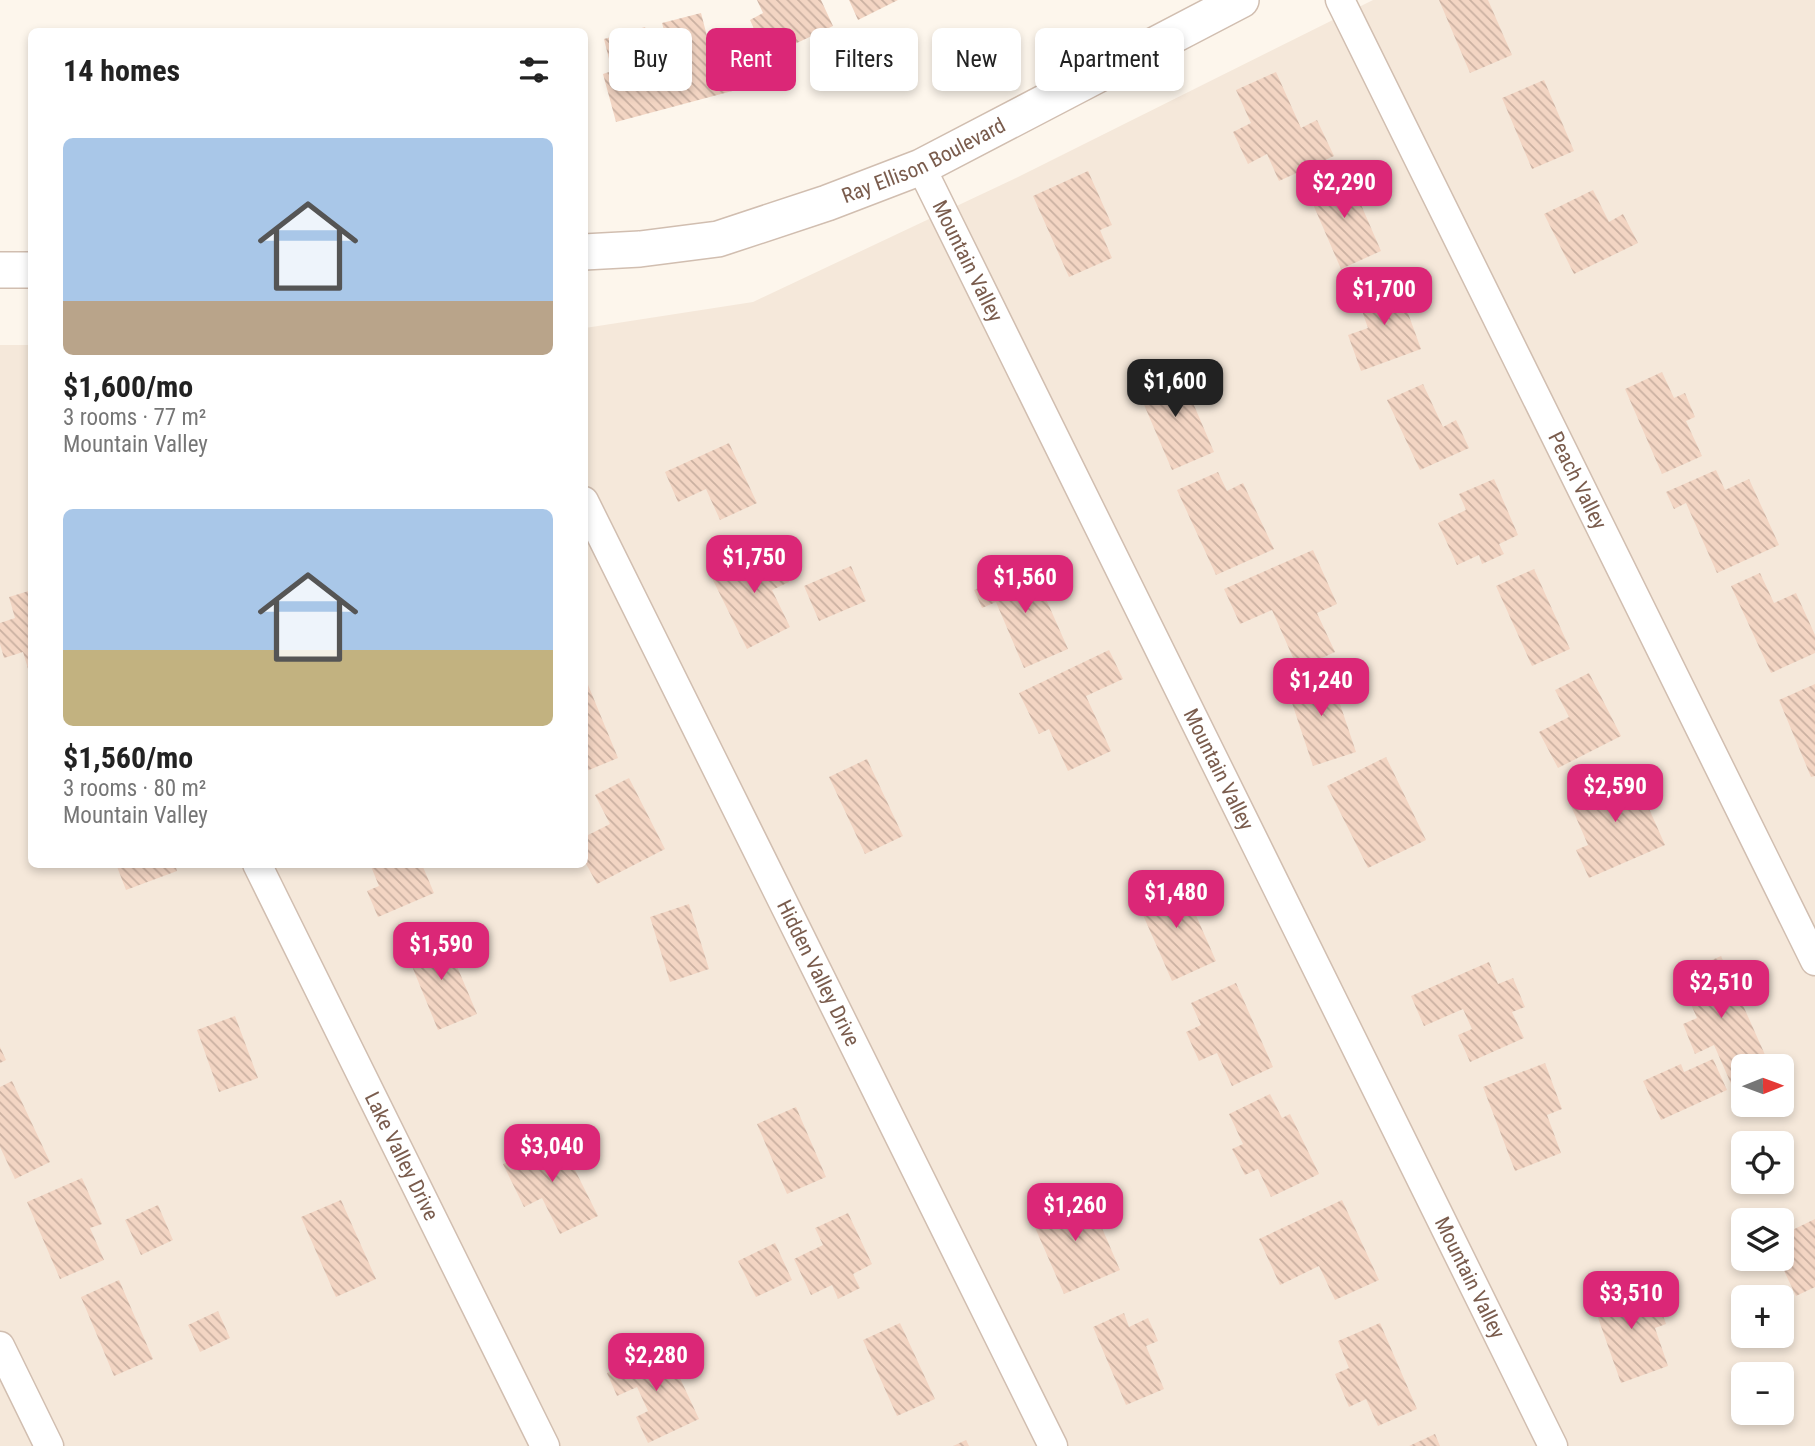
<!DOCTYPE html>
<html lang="en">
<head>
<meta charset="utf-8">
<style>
  body { margin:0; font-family:"Roboto Condensed",sans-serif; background:#f2f2f2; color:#222; height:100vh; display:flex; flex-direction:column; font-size:26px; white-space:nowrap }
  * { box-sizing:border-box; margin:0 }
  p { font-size:23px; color:#767676 }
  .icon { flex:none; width:38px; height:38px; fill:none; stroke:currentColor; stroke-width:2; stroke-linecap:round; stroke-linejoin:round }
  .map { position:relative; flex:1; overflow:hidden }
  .sheet { position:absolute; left:28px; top:28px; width:560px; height:840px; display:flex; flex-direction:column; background:#fff; border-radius:10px; box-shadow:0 4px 10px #0003 }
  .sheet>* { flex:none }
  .guide { position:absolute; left:609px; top:28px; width:665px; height:63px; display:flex; gap:14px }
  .needle { width:46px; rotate:89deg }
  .controls { position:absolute; left:1731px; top:1054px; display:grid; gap:14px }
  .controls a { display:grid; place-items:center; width:63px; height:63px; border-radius:10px; background:#fff; box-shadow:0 4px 10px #0003; font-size:35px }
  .price { position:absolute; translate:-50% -60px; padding:0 16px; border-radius:14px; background:#db2777; color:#fff; font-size:23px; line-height:46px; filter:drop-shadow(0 2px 4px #0008) }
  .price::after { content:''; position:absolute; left:50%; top:42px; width:21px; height:16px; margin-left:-10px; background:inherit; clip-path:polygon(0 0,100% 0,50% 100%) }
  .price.selected { background:#222; color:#fff }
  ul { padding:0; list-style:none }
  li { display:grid; align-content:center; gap:14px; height:371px; padding:0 35px }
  li span { display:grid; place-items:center; height:217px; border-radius:10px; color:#555 }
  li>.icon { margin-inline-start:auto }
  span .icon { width:126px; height:126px; fill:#fffc; stroke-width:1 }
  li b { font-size:30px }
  h2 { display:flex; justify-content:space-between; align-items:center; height:84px; padding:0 35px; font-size:30px }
  .pill { padding:0 24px; border-radius:10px; background:#fff; box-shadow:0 4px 10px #0003; font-size:24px; line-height:63px }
  .pill.selected { background:#db2777; color:#fff }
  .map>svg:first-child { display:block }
</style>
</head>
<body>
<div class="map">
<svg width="1815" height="1446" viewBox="0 0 1815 1446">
  <defs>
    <pattern id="building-back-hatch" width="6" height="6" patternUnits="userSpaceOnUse" patternTransform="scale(1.75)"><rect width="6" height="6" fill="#f3d5c3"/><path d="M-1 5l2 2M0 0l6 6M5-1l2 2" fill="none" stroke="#cab0a1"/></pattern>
  </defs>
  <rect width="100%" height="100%" fill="#fdf6ec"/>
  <path fill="#f5e8da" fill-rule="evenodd" d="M1373,0h442v1446h-1815v-1101h31l1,519h552l1,-536 168,-26 263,-124zM1743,1066h39v38h-39zM1743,1143h39v38h-39zM1743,1220h39v38h-39zM1743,1297h39v38h-39zM1743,1374h39v38h-39z"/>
  <path fill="url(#building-back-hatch)" d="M757,0h64l12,26 -66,31 -17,-37 13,-7z
    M849,0h49l-40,20z
    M1439,0h49l24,55 -42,18z
    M701,13l8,31 14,-4 13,50 -120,32 -13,-48 9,-3 -8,-32 41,-12 8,30 17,-4 -8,-30z
    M1276,72l25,56 16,-8 17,36 -55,25 -12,-27 -19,10 -15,-32 18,-9 -15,-33z
    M1544,80l30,71 -42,18 -30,-71z
    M1346,170l35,81 -40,18 -35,-81z
    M1088,171l24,54 -12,5 12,28 -43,19 -36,-81z
    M1593,190l16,32 14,-8 15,29 -64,31 -30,-60z
    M1396,280l25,69 -60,22 -13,-36 20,-7 -12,-34z
    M1178,368l36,84 -42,18 -36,-84z
    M1662,372l12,26 11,-5 10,24 -9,4 16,35 -40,18 -37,-85z
    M1423,384l20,43 13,-7 13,28 -49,22 -33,-70z
    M729,443l28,60 -37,17 -14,-31 -28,13 -13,-30z
    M1716,470l9,20 24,-11 30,66 -62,28 -31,-70 -12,6 -8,-17z
    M1218,472l9,19 16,-8 31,66 -58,26 -39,-85z
    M1494,479l24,56 -19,9 5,10 -22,10 -3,-9 -22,10 -19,-42 28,-13 -7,-16z
    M771,545l18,37 -17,8 18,37 -43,22 -37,-75z
    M1313,550l24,54 -20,9 18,39 -37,17 -26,-59 -32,14 -16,-35z
    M1031,565l37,84 -44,19 -28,-66 -14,6 -8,-18z
    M851,566l15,35 -47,20 -15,-35z
    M1534,569l36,80 -38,17 -36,-80z
    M1760,573l14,30 22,-10 19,42v18l-44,20 -40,-87z
    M32,590v81l-3,1 -6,-20 -19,6 -4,-14v-21l15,-5 -6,-21z
    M1109,650l14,29 -37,17 25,55 -43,20 -19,-42 -10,5 -20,-41z
    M1329,671l27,81 -43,14 -27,-81z
    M1589,673l32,63 -63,32 -19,-36 30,-15 -14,-27z
    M584,675l34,83 -34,14z
    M1815,684v92l-4,1 -32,-77z
    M1386,757l40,83 -58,28 -41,-82z
    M867,759l36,77 -38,18 -36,-77z
    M1632,770l33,75 -76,33 -13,-28 12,-5 -20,-46z
    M629,778l36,71 -68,35 -13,-24v-23l26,-13 -15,-29z
    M116,864h59l2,7 -51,19z
    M370,864h59l-6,3 11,26 -56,24 -11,-26 12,-5z
    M1180,879l36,82 -44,20 -36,-82z
    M689,904l20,65 -39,13 -20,-65z
    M443,933l34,81 -39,16 -33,-81z
    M1721,956l49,110h-27v16l-11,4 -18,-41 -19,9 -12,-30 14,-6 -19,-43z
    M1489,962l9,22 15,-6 12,29 -13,5 12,26 -54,24 -12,-27 14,-6 -9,-20 -39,17 -13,-30z
    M1236,983l37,84 -41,19 -15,-33 -18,8 -13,-29 15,-7 -10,-22z
    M235,1016l23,62 -39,14 -22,-62z
    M0,1047l6,13 -6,3z
    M1713,1059l14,31 -66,30 -18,-39 38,-17 3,8z
    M1545,1063l17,46 -15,6 14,38 -46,18 -32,-84z
    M12,1081l38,81 -35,17 -15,-32v-60z
    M1270,1094l12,24 8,-4 29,60 -48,23 -13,-28 -13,6 -13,-26 11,-5 -14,-30z
    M796,1107l30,70 -39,17 -30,-70z
    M558,1136l40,80 -38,18 -18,-36 -18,9 -21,-43z
    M82,1178l20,46 -12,4 14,32 -44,19 -33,-77z
    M1086,1191l34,79 -56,24 -34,-78z
    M341,1200l35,79 -40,18 -35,-80z
    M1342,1200l37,80 -44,20 -16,-34 -39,19 -21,-46z
    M158,1205l15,35 -32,15 -16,-35z
    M848,1213l24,51 -19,10 7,14 -22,11 -6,-14 -21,10 -17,-36 29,-14 -8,-17z
    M1815,1219v68l-19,9 -18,-38h4v-23z
    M775,1243l17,37 -36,17 -18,-36z
    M119,1280l34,79 -39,17 -33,-79z
    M1630,1281l7,22 19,-7 10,28 -11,4 13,38 -47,17 -31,-88z
    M218,1311l12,27 -30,14 -12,-27z
    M1124,1313l5,14 19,-9 10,23 -12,5 18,43 -38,16 -33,-78z
    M900,1323l35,76 -38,17 -34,-76z
    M1380,1323l37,86 -39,17 -12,-27 -17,8 -14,-33 14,-6 -11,-27z
    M665,1346l34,73 -51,24 -12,-26 12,-6 -11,-24 -20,9 -10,-23z
    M1435,1434l5,12h-31z
    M966,1440l3,6h-16z"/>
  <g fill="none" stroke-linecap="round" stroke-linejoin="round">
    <g stroke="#d1beb0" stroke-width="31">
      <g id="minor">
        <path id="s1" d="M1340,0l475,961"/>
        <path id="s2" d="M921,167l632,1279"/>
        <path id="s3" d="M584,501l469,945"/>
        <path id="s4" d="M257,864l288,582"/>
        <path d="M0,1346l49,100"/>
      </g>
    </g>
    <g stroke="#d1beb0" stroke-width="38">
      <g id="tertiary">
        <path id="s5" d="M584,252l56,-3 78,-10 109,-36 94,-36 320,-167"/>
        <path d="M0,270h32"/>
      </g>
    </g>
    <use href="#minor" stroke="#fff" stroke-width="28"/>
    <use href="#tertiary" stroke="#fff" stroke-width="35"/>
  </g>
  <g text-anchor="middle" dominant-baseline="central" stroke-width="5" stroke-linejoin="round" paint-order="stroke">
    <g font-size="21" fill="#7a5c4d" stroke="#fffaf3">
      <text stroke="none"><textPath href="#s5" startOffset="355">Ray Ellison Boulevard</textPath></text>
      <text stroke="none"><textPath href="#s2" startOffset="105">Mountain Valley</textPath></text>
      <text stroke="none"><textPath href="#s1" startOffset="536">Peach Valley</textPath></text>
      <text stroke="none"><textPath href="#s2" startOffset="672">Mountain Valley</textPath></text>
      <text stroke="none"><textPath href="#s3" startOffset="527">Hidden Valley Drive</textPath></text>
      <text stroke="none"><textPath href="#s4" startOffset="326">Lake Valley Drive</textPath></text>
      <text stroke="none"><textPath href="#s2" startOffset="1239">Mountain Valley</textPath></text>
    </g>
  </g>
</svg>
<div class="controls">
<a><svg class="needle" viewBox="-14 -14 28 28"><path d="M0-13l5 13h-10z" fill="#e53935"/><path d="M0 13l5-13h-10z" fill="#767676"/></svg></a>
<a><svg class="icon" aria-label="locate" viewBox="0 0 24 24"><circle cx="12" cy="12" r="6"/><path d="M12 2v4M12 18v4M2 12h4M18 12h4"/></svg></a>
<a><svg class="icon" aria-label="layers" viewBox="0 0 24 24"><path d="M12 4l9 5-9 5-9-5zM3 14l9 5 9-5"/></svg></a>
<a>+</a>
<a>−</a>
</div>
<b class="price" style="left:1344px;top:220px">$2,290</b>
<b class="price" style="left:1384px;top:327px">$1,700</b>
<b class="price selected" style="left:1175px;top:419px">$1,600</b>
<b class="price" style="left:754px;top:595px">$1,750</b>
<b class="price" style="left:1025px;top:615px">$1,560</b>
<b class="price" style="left:1321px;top:718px">$1,240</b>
<b class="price" style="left:1615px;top:824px">$2,590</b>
<b class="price" style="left:1176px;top:930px">$1,480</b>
<b class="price" style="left:441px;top:982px">$1,590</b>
<b class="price" style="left:1721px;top:1020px">$2,510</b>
<b class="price" style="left:552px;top:1184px">$3,040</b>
<b class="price" style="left:1075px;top:1243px">$1,260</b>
<b class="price" style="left:1631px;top:1331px">$3,510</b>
<b class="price" style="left:656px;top:1393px">$2,280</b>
<div class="guide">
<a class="pill">Buy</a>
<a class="pill selected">Rent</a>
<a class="pill">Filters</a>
<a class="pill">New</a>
<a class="pill">Apartment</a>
</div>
<section class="sheet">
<h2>14 homes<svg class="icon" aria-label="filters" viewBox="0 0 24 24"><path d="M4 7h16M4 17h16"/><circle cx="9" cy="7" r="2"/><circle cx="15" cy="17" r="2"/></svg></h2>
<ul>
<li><span style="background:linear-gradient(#a9c7e8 75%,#b9a48a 0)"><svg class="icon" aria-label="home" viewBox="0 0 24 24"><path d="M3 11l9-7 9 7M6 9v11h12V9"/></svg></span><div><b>$1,600/mo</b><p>3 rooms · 77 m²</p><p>Mountain Valley</p></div></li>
<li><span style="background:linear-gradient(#a9c7e8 65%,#c2b280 0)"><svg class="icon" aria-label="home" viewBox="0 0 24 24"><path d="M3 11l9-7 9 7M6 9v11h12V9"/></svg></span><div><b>$1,560/mo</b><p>3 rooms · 80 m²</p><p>Mountain Valley</p></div></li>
</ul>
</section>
</div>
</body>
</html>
